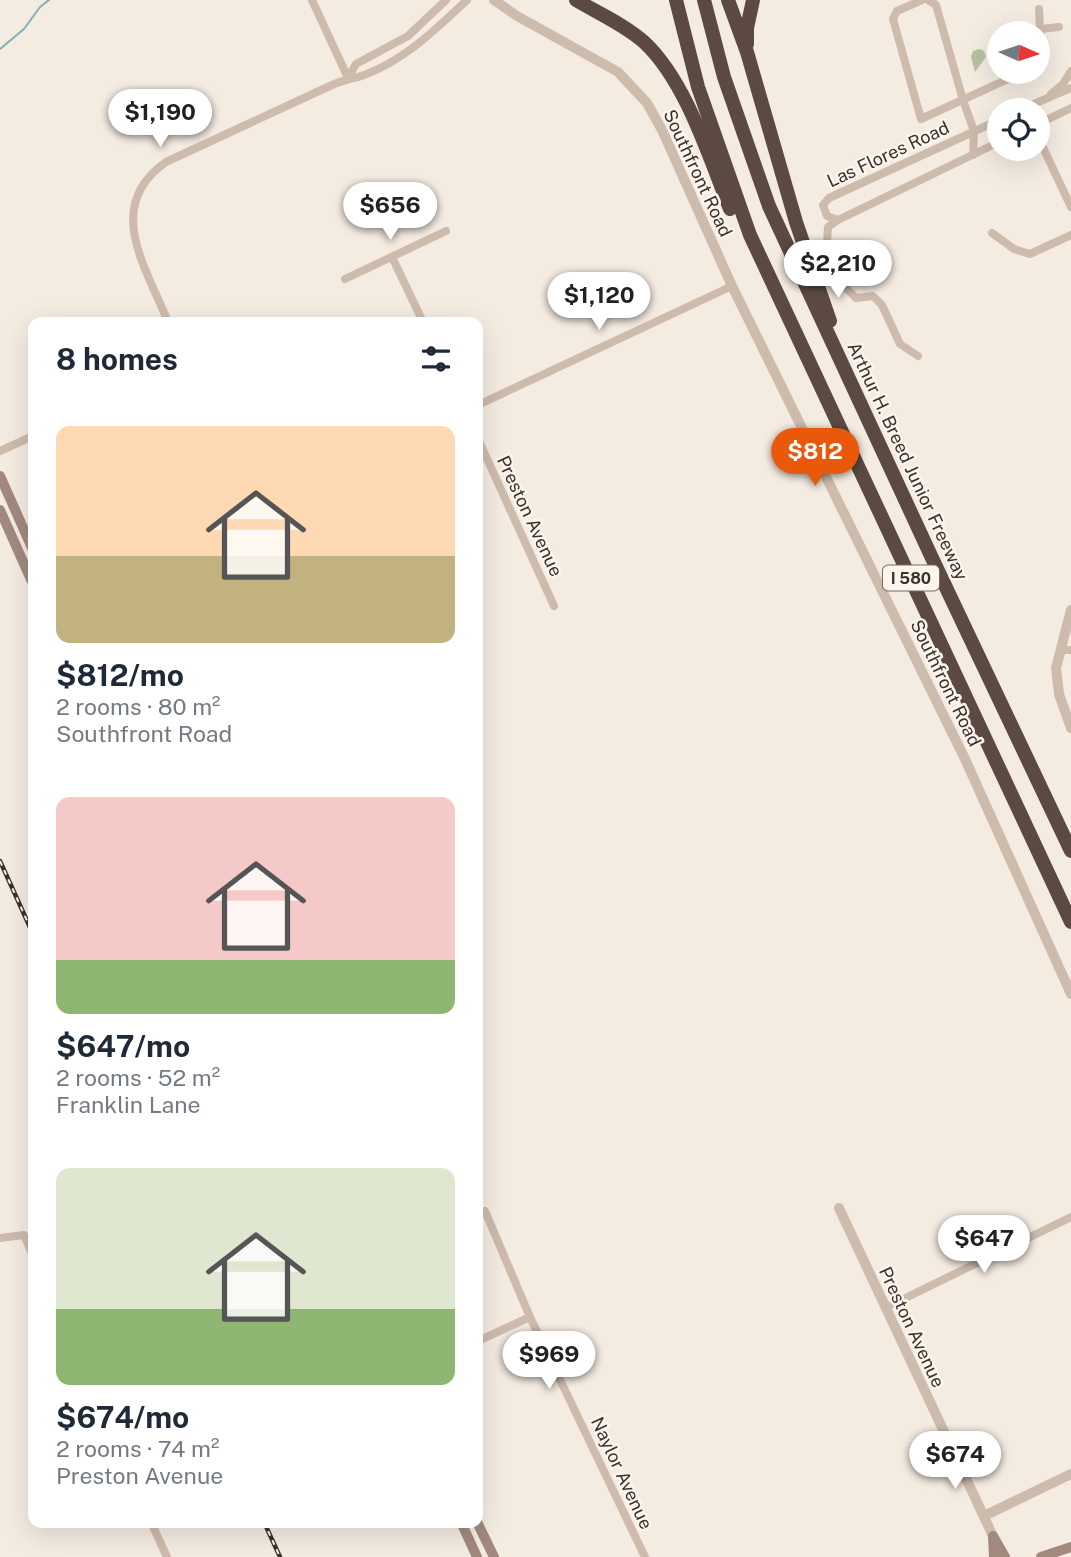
<!DOCTYPE html>
<html lang="en">
<head>
<meta charset="utf-8">
<style>
  body { margin:0; font-family:"Public Sans",sans-serif; background:#f6f6f7; color:#1f2937; height:100vh; display:flex; flex-direction:column; font-size:26px; white-space:nowrap }
  * { box-sizing:border-box; margin:0 }
  p { font-size:23px; color:#747a83 }
  .icon { flex:none; width:38px; height:38px; fill:none; stroke:currentColor; stroke-width:2; stroke-linecap:round; stroke-linejoin:round }
  .map { position:relative; flex:1; overflow:hidden }
  .side { position:absolute; left:28px; top:317px; width:455px; height:1211px; display:flex; flex-direction:column; background:#fff; border-radius:14px; box-shadow:0 7px 28px #0002 }
  .side>* { flex:none }
  .needle { width:46px; rotate:93deg }
  .buttons { position:absolute; left:987px; top:21px; display:grid; gap:14px }
  .buttons a { display:grid; place-items:center; width:63px; height:63px; border-radius:50%; background:#fff; box-shadow:0 7px 28px #0002; font-size:35px }
  .price { position:absolute; translate:-50% -60px; padding:0 16px; border-radius:24px; background:#fff; color:#222; font-size:23px; line-height:46px; filter:drop-shadow(0 2px 4px #0008) }
  .price::after { content:''; position:absolute; left:50%; top:42px; width:21px; height:16px; margin-left:-10px; background:inherit; clip-path:polygon(0 0,100% 0,50% 100%) }
  .price.current { background:#ea580c; color:#fff }
  ul { padding:0; list-style:none }
  li { display:grid; align-content:center; gap:14px; height:371px; padding:0 28px }
  li span { display:grid; place-items:center; height:217px; border-radius:14px; color:#555 }
  li>.icon { margin-inline-start:auto }
  span .icon { width:126px; height:126px; fill:#fffc; stroke-width:1 }
  li b { font-size:30px }
  h2 { display:flex; justify-content:space-between; align-items:center; height:84px; padding:0 28px; font-size:30px }
  .map>svg:first-child { display:block }
</style>
</head>
<body>
<div class="map">
<svg width="1071" height="1557" viewBox="0 0 1071 1557">
  <rect width="100%" height="100%" fill="#f4ebe1"/>
  <path fill="#b8c4a0" d="M979,49l5,2 2,6 -11,15 -4,-15 2,-6z"/>
  <g fill="none" stroke-linecap="round" stroke-linejoin="round">
    <path stroke="#7fb0b2" stroke-width="2" d="M0,49l24,-20 16,-22 9,-7"/>
    <path stroke="#cdbbac" stroke-width="8" d="M312,0l36,78
      M922,0l-25,11 -4,8 28,100 102,-47
      M928,0l8,5 27,95 11,31 -1,24
      M1039,9l1,20
      M1038,65l5,-2 -3,-34 19,-2
      M348,78l8,-14 52,-28 38,-36
      M1051,94l12,-10 8,-13
      M1020,110l51,-22
      M999,120l-170,78 -6,7 4,11 11,4 161,-78
      M1038,124l33,-16
      M1038,137l33,70
      M838,220l-10,7 -1,16 21,47 8,8 17,-2 9,9 18,39 18,12
      M992,233l22,16 16,5 41,-19
      M392,257l31,65
      M345,279l101,-48
      M168,322c-22,-55 -65,-116 -2,-160l166,-77c11,-5 21,-6 32,-10 41,-15 72,-46 103,-75
      M478,405l254,-119
      M478,439l76,167
      M0,451l33,-15
      M1060,650h11
      M485,1211l45,106 115,240
      M0,1238l24,-3 9,21
      M885,1308l186,-91
      M478,1341l52,-24
      M151,1522l16,35"/>
    <path stroke="#cdbbac" stroke-width="10" d="M494,0l23,16 101,56 29,31 15,27 70,156 233,473 106,235
      M1071,610l-15,58 3,26 12,34
      M839,1208l154,328
      M984,1516l87,-42"/>
    <path stroke="#a18a7d" stroke-width="10" d="M0,476l33,74
      M0,510l33,74
      M461,1522l16,35
      M477,1522l17,35
      M993,1536l12,21
      M993,1536l1,21
      M1041,1557l30,-10"/>
    <path stroke="#5c4a42" stroke-width="14" d="M576,0c22,13 49,25 68,42 42,39 65,115 86,167
      M676,0l22,87 52,148 321,687
      M704,0l20,77 45,129 163,352 139,293
      M728,0l19,52 49,170 34,99
      M747,44v-16l6,-28"/>
    <g stroke="#3b302b" stroke-width="4.5">
      <path id="rail" d="M0,861l33,73
        M264,1522l16,35"/>
    </g>
    <use href="#rail" stroke="#fbf5ee" stroke-width="2" stroke-dasharray="5" stroke-linecap="butt"/>
  </g>
  <g text-anchor="middle" dominant-baseline="central" stroke-width="5" stroke-linejoin="round" paint-order="stroke">
    <rect fill="#fbf5ee" stroke="#756b66" stroke-width="2" x="883" y="565.5" width="56" height="25" rx="5"/>
    <g font-size="16" font-weight="bold" fill="#3b302b">
      <text x="911" y="578">I 580</text>
    </g>
    <g font-size="18" fill="#3b302b" stroke="#fbf5ee">
      <text transform="translate(888 154) rotate(-25)">Las Flores Road</text>
      <text transform="translate(698 173) rotate(65)">Southfront Road</text>
      <text transform="translate(908 461) rotate(65)">Arthur H. Breed Junior Freeway</text>
      <text transform="translate(530 516) rotate(65)">Preston Avenue</text>
      <text transform="translate(946 683) rotate(64)">Southfront Road</text>
      <text transform="translate(912 1327) rotate(65)">Preston Avenue</text>
      <text transform="translate(622 1473) rotate(65)">Naylor Avenue</text>
    </g>
  </g>
</svg>
<div class="buttons">
<a><svg class="needle" viewBox="-14 -14 28 28"><path d="M0-13l5 13h-10z" fill="#e53935"/><path d="M0 13l5-13h-10z" fill="#747a83"/></svg></a>
<a><svg class="icon" aria-label="locate" viewBox="0 0 24 24"><circle cx="12" cy="12" r="6"/><path d="M12 2v4M12 18v4M2 12h4M18 12h4"/></svg></a>
</div>
<b class="price" style="left:160px;top:149px">$1,190</b>
<b class="price" style="left:390px;top:242px">$656</b>
<b class="price" style="left:838px;top:300px">$2,210</b>
<b class="price" style="left:599px;top:332px">$1,120</b>
<b class="price current" style="left:815px;top:488px">$812</b>
<b class="price" style="left:984px;top:1275px">$647</b>
<b class="price" style="left:549px;top:1391px">$969</b>
<b class="price" style="left:955px;top:1491px">$674</b>
<section class="side">
<h2>8 homes<svg class="icon" aria-label="filters" viewBox="0 0 24 24"><path d="M4 7h16M4 17h16"/><circle cx="9" cy="7" r="2"/><circle cx="15" cy="17" r="2"/></svg></h2>
<ul>
<li><span style="background:linear-gradient(#ffd9b3 60%,#c2b280 0)"><svg class="icon" aria-label="home" viewBox="0 0 24 24"><path d="M3 11l9-7 9 7M6 9v11h12V9"/></svg></span><div><b>$812/mo</b><p>2 rooms · 80 m²</p><p>Southfront Road</p></div></li>
<li><span style="background:linear-gradient(#f6c9c9 75%,#8fb573 0)"><svg class="icon" aria-label="home" viewBox="0 0 24 24"><path d="M3 11l9-7 9 7M6 9v11h12V9"/></svg></span><div><b>$647/mo</b><p>2 rooms · 52 m²</p><p>Franklin Lane</p></div></li>
<li><span style="background:linear-gradient(#dfe7d0 65%,#8fb573 0)"><svg class="icon" aria-label="home" viewBox="0 0 24 24"><path d="M3 11l9-7 9 7M6 9v11h12V9"/></svg></span><div><b>$674/mo</b><p>2 rooms · 74 m²</p><p>Preston Avenue</p></div></li>
</ul>
</section>
</div>
</body>
</html>
